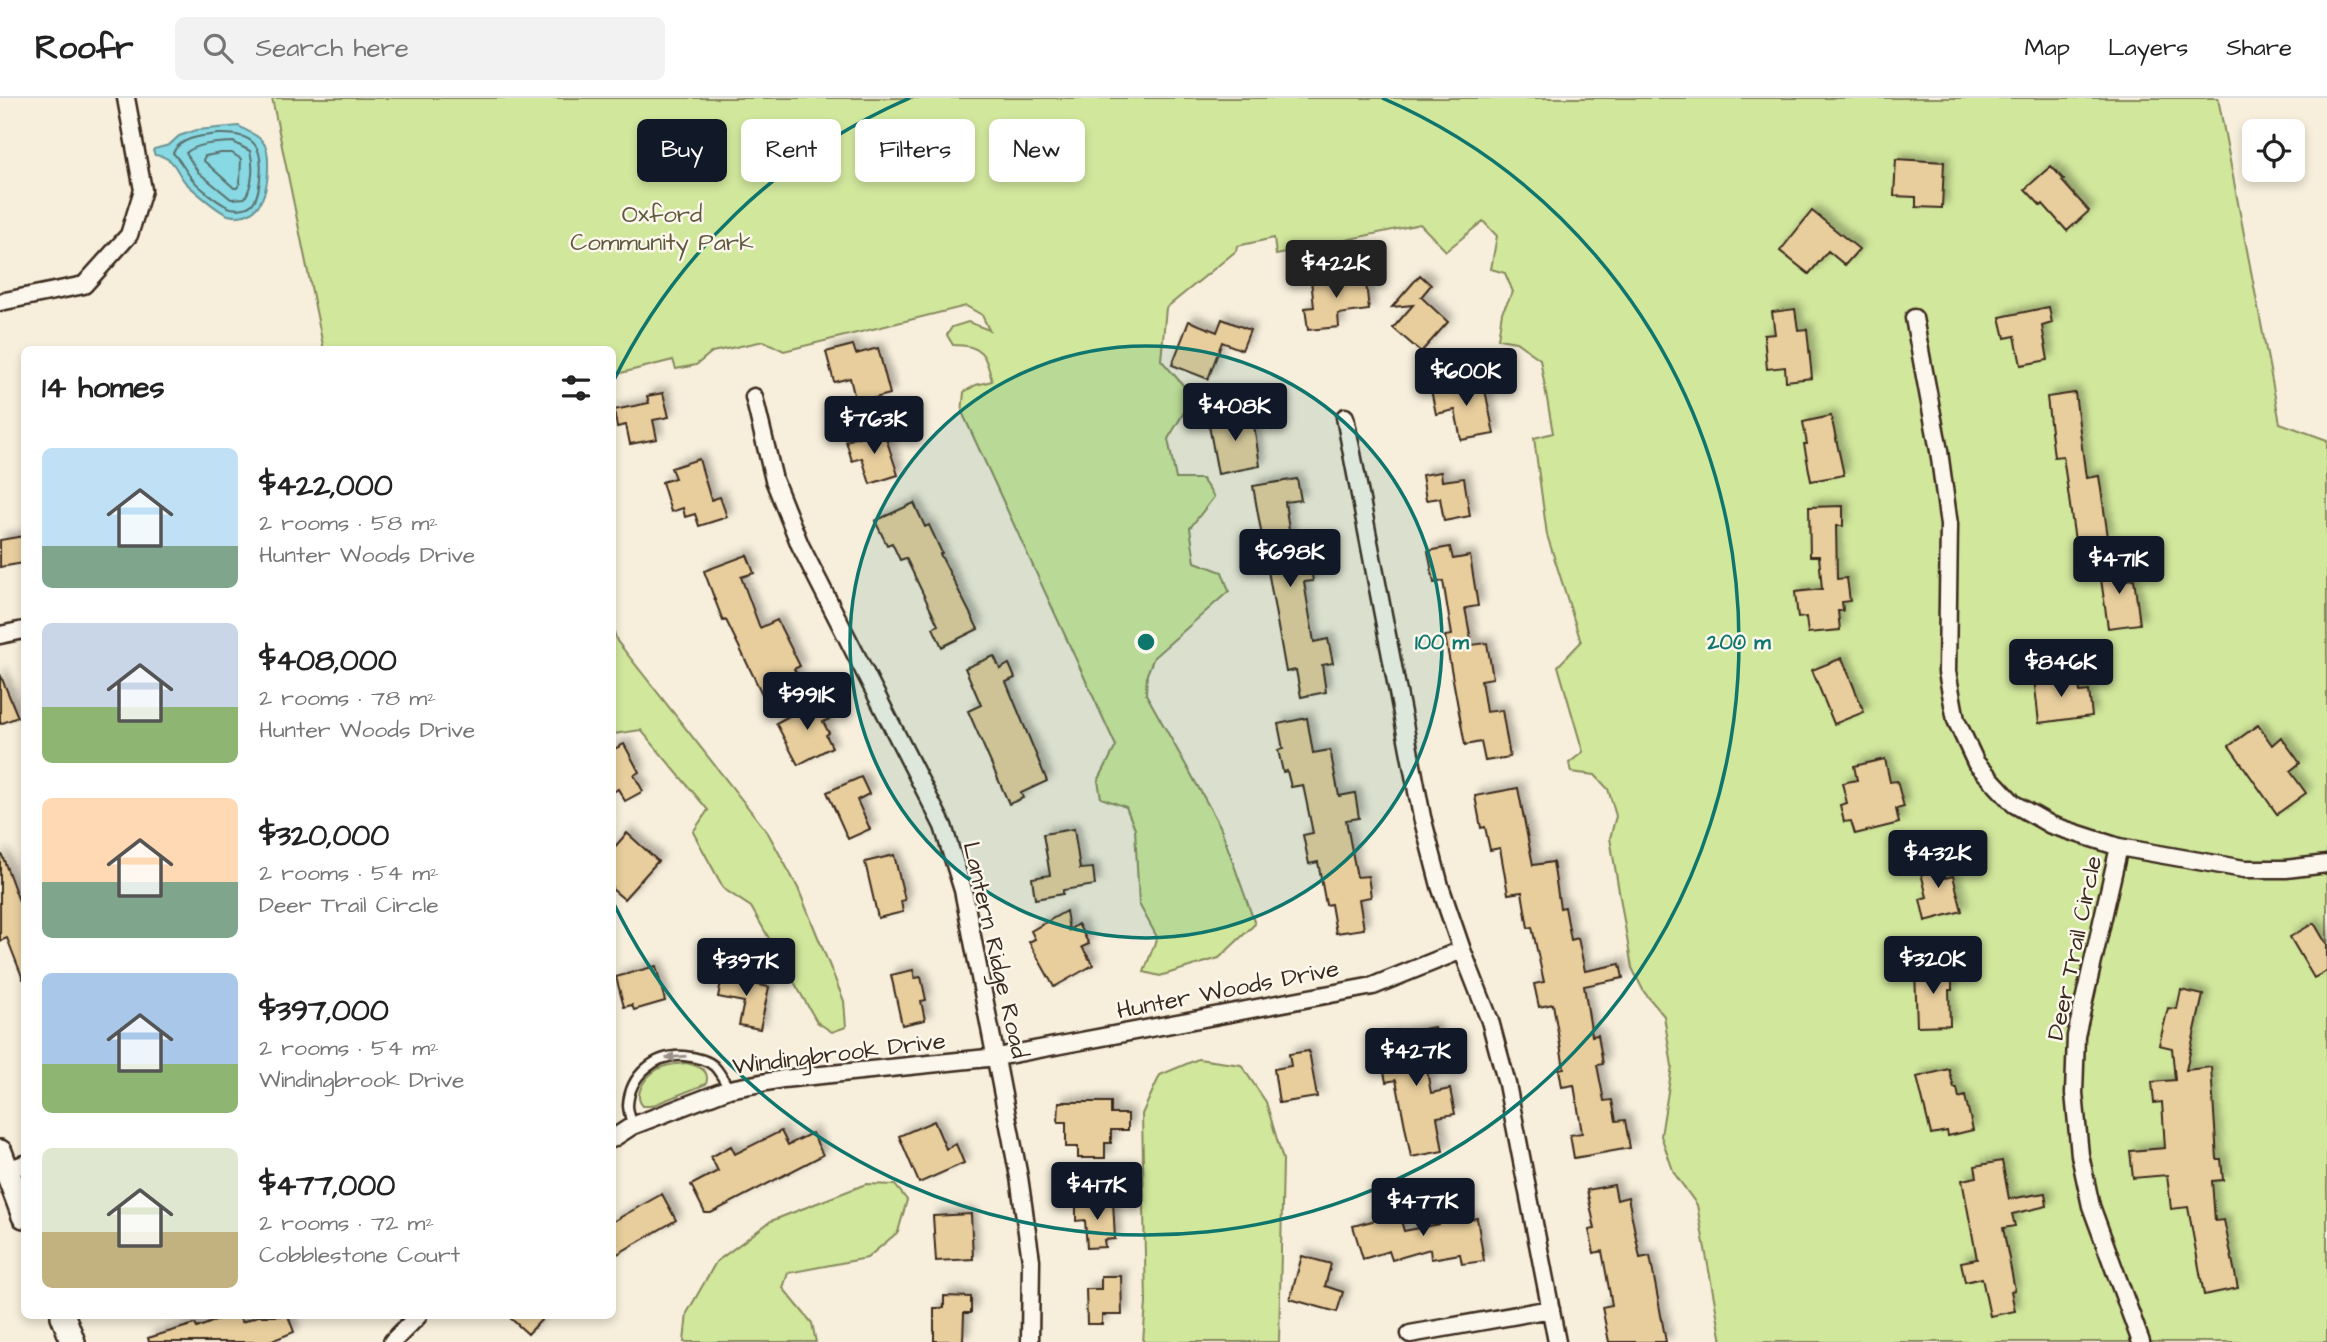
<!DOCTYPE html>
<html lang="en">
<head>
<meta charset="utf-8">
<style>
  body { margin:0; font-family:"Architects Daughter",sans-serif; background:#f2f2f2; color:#222; height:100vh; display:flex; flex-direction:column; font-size:26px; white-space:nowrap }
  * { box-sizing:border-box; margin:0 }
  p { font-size:23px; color:#767676 }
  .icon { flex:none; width:38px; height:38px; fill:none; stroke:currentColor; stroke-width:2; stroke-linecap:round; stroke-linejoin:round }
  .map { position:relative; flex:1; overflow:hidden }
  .drawer { position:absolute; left:21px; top:248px; width:595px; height:973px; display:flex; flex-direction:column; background:#fff; border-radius:10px; box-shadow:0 4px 10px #0003 }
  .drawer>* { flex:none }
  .guide { position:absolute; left:637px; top:21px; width:665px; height:63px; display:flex; gap:14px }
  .fabs { position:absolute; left:2242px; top:21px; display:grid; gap:14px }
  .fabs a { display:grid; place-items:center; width:63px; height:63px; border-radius:10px; background:#fff; box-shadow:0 4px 10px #0003; font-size:35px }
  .price { position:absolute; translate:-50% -60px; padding:0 16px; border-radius:7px; background:#111827; color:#fff; font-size:23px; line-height:46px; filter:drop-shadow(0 2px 4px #0008) }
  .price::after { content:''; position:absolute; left:50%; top:42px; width:21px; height:16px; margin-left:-10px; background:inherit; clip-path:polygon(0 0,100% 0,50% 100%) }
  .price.selected { background:#222; color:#fff }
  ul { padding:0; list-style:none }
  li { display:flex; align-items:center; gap:21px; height:175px; padding:0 21px }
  li span { display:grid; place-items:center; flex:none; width:196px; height:140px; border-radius:10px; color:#555 }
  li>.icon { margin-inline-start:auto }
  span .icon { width:84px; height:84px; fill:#fffc; stroke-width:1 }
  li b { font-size:30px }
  h2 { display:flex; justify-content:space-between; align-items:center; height:84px; padding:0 21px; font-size:30px }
  .chip { padding:0 24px; border-radius:10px; background:#fff; box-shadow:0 4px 10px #0003; font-size:24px; line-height:63px }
  .chip.selected { background:#111827; color:#fff }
  header { display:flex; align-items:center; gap:42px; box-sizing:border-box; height:98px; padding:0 35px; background:#fff; border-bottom:2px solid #e0e0e0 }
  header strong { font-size:33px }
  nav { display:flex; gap:38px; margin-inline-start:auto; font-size:24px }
  .search { width:490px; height:63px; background:#f2f2f2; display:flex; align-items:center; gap:18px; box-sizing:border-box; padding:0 24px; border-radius:10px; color:#767676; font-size:26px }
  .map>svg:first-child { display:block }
</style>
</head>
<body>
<header>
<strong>Roofr</strong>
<div class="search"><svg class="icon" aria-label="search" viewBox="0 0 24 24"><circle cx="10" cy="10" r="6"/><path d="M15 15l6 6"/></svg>Search here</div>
<nav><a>Map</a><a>Layers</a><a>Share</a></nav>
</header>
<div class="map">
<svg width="2327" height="1244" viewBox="0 0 2327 1244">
  <defs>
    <filter id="shadow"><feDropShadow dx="5.5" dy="-5.5" stdDeviation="3.5" flood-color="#0004"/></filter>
  </defs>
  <rect width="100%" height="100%" fill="#f7efdc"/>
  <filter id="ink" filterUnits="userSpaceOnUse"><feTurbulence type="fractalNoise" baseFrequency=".0143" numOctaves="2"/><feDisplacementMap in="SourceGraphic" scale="14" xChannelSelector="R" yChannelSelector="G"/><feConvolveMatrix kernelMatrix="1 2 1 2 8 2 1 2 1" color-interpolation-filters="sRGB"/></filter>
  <g filter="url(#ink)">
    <path fill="#d1e79c" stroke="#86885d" stroke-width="2" d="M272,0h1946l62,325 47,17v902h-605l-25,-137 -23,-32 -13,-37 11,-70 -8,-50 -20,-24 -12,-24 -22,-130 6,-22 -8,-27 -13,-14 -24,-3 -2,-9 14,-11 -25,-86 23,-24 -34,-107 -13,-97 19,-5 -13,-74 -24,-17 -18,-3 4,-27 11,-20 -8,-19 -14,-4 6,-33 -14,-15 -37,30 -26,-27 -144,31 -2,-17 -37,8 -1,5 -70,57 -5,52 22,25 3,24 -18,30 8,40h26l12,18 -24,31 5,34 27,10 7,19 -75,66 -7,17 -1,20 74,132 35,98 -36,34 -59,18 -16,-4 13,-35 -18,-33 -4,-75 -9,-22 -25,-9 -3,-17 18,-35 -154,-334 2,-20 12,-7 16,-4c-7,-27 -9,-36 -39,-36l-6,-10 5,-8 16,-5 21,8 -7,-15 -16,-9 -182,45 -20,-10 -52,11 -16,13 -20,4 -3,-9 -60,15 -1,-25h-288z
      M612,528l5,15 151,192 30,55 46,113 2,26 -14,5 -15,-10 -66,-115 -27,-18 -31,-57 15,-22 -67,-80 -28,4z
      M1198,961l43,6 25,37 17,58 -4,182h-136l3,-39 -4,-189 18,-39z
      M686,965c11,3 25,6 20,21l-55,22h-8c-11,-12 3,-30 15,-37 8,-5 18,-5 28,-6z
      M866,1086l29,1 12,15 -9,32 -31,26 -79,15 -5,15 29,35 4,19h-132l3,-29 29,-51 55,-41z"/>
    <path fill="#88d9e3" stroke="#699394" stroke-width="2" d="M239,28c8,6 21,9 26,19 4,7 3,18 3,26 -1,24 -10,51 -40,44 -9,-3 -35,-25 -43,-33 -11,-13 -9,-24 -30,-27l-2,-4 1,-2 15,-4 10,-9 18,-6z"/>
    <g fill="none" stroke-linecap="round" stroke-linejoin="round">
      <path stroke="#5a706d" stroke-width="2" d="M219,36c34,-1 45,11 41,45 -1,8 -2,19 -8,25 -6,6 -19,6 -26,2 -11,-6 -29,-20 -37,-31 -5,-7 -9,-15 -16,-22 7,-16 30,-17 46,-19z
        M233,44l17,9c4,15 3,33 -5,47l-14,1 -33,-27 -12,-19c11,-10 32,-10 47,-11z
        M221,55h11l9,6 -1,24 -3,5h-3l-31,-28 2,-4z"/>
    </g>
    <path fill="#e8ce9d" stroke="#3b2a1e" stroke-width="2" filter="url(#shadow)" d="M1896,61l48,3 -2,46 -26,-1v-10l-22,-1z
      M2051,68l13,14 -2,1 27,30 -22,20 -24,-27 -2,2 -16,-17z
      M1812,113l47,38 -14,16 -17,-14 -19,23 -29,-23z
      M1365,176l4,36 -31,4 1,13 -31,3 -3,-22 9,-1 -3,-27z
      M1420,177l11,10 -10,12 27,25 -27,30 -28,-24 20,-23 -21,2z
      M2049,209l3,16 -10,3 6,34 -27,5 -6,-29 -10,2 -5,-21z
      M1795,211l3,21 9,-1 5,49 -26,3 -1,-14 -18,2 -3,-34 11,-1 -3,-22z
      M1222,221l28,11 -8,20 -20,-8 -14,37 -36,-14 17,-44 28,11z
      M853,247l3,9 22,-6 12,46 -34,9 -6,-25 -16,4 -8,-30z
      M1483,282l11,54 -33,6 -6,-30 -19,4 -5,-24z
      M663,295l6,24 -16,3 4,19 -27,5 -4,-19 -9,2 -3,-17 35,-7 -2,-7z
      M2075,295l11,85 13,-2 9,61 -33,4 -12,-85 -9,1 -7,-60z
      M1252,313l8,55 -42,8 -10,-54z
      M1831,318l13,59 -33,6 -7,-37h3l-4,-22z
      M883,331l15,46 -28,9 -8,-26 -10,3 -6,-20z
      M699,361l12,41 9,-3 7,20 -28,9 -4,-12 -10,3 -2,-9 -12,4 -9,-30 13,-4 -4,-10z
      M1441,374l1,9 22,-3 6,38 -26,5 -4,-23 -14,2 -4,-25z
      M1297,381l4,21 -16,2 9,63 16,-3 3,19 -9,1 10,60 14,-3 5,24 -11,2 4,27 -25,5 -5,-27 -10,2 -33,-186z
      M914,405l11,24 4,-2 13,28 -2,1 38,75 -36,18 -9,-19 5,-3 -32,-67 -6,2 -8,-17 -5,2 -12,-24z
      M1843,408v20h-7l1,53 10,-1 3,23 -8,1 1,9h-5l2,19 -32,3 -2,-16 -8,1 -3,-26 27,-3 -3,-33h-9l-1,-49z
      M24,438v27l-24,4v-27z
      M1450,449l3,12 17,-3 8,50 -13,2 7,37 15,-2 6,35 -12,2 5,32 16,-2 8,47 -25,4 -4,-19 -16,3 -20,-109 7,-1 -9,-54 -9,2 -6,-32z
      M747,457l7,18 -13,4 19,51 17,-8 23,46 -6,3 5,9 -36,18 -37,-76 -3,1 -19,-50z
      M2123,464l2,18 9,-1 6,45 -32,4 -9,-63z
      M994,558l6,13 9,-5 6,14 -9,4 41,99 -26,12 2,5 -14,6 -41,-93 13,-6 -16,-37z
      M1842,560l22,54 -30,12 -22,-54z
      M2077,575l3,19 9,-1 3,25 -53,7 -5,-45z
      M0,576l18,43 -18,7z
      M821,601l10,19 -8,4 6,11 -3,2 6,12 -34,18 -22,-42z
      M1307,620l6,35 17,-3 9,46 16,-3 4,25 -13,2 11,57 11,-1 3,21 -12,2 5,30 -28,4 -5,-29 -5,1 -8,-43 -9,2 -6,-29 10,-2 -10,-48 -12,2 -4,-16 -4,1 -5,-22 5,-1 -5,-25z
      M2258,627l14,20 9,-8 19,26 -10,8 16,22 -29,21 -48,-68z
      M624,646l15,28 -5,3 9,16 -18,10 -7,-12 -6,4v-43z
      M1885,661l5,23 7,-1 7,26 -8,2 3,14 -44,11 -4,-13 -7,1 -4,-17 7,-2 -5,-20 15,-3 -3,-14z
      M861,679l8,17 -12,6 13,29 -22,10 -21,-47z
      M1518,690l15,77 20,-3 7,46 5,-1 6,33 7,-2 7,33 35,-7 3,14 -39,8 8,50 6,-1 5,29 -6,1 7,36 8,-1 4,21 9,-1 5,28 -56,10 -4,-23 12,-2 -8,-48 -12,2 -3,-18 5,-1 -11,-64 -14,3 -5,-23 10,-2 -12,-55 -4,1 -6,-36 -14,2 -8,-46 -10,2 -5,-23 -4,1 -6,-32z
      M1074,731l6,40 13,-1 2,17 -32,5v4l-28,5 -3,-21 18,-3 -7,-41z
      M627,735l31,28 -34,38 -12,-10v-39z
      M2,757l22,60v64h-1l-16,-41 -7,3v-85z
      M894,757l11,45 -4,1 2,11 -25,6 -13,-56z
      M1939,757l6,23 8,-2 9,35 -37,10 -5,-22 7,-2 -9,-36z
      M1066,813l3,19 9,-6 11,20 -7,3 11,18 -39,22 -25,-45 6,-3 -4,-8z
      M2314,825l13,22v26l-13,7 -24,-41z
      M656,868l9,35 -31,9 -2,-5 -8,2 -8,-30z
      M1952,870v22h-3l1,35 -33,1 -2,-57z
      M913,872l2,8 6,-1 5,23 -5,1 4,19 -23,5 -11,-50z
      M732,875l18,4 -2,6 21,4 -9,42 -21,-4 5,-23 -26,-5 4,-20 9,2z
      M2181,892l22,5 -17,75 25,-3 6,92h4l2,21 -11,1 3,40 9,-1 14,68 -34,7 -16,-88 -17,2 -4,-34 -34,3 -3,-27 35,-3 -3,-46 -8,1 -2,-21 23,-2 -3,-32 -13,-3 9,-37 9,1z
      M1434,929l4,20 -15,3 8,43 19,-4 5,25 -18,3 6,34 -32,6 -15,-77 -10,2 -9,-44z
      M1309,953l8,46 -38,6 -5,-34 17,-3 -2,-12z
      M1949,971l5,19h3l2,10 6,-2 8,34 -25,6 -1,-5 -16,3 -14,-57z
      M1059,1004h52v12h17v16h-17v13h-6v15h-27v-11h-12v-25h-8z
      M934,1023l12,28 10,-5 8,19 -45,20 -20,-47z
      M781,1033l7,14 24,-12 11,22 -112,58h-6l-14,-28 27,-14 -7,-14 20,-11 4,8z
      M2002,1063l7,38 36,-6 2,13 -35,8 3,12 -12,2 12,62 -4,1 4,20 -25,5 -8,-38 -17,4 -4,-20 16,-3 -15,-79 15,-3 -2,-11z
      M1614,1087l3,15 11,-3 12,61 10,-2 16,86h-57l-7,-35 10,-2 -10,-54 -8,2 -5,-23 6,-1 -8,-39z
      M662,1096l14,26 -64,37v-35z
      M1113,1103l2,38 -11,1 1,7 -18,1 -2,-28 -9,1v-18z
      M1459,1108l2,15 16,-3 7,43 -22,3 -2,-10 -29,5 -1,-10 -38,11 -3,-9 -26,8 -10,-33 46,-12 5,17 35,-7 -2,-15z
      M971,1116l2,45 -37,2 -3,-45z
      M1302,1158l29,8 -6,22 18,6 -6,20 -47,-13z
      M1101,1178h20l1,39h-20v9h-15l-1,-35h15z
      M944,1198l27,1v16h-7l-1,28h-29v-33h10z
      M227,1218h12l3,6 16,-6h30l6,16 -25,10h-120l-1,-4 47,-14 2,4z
      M508,1218h37l-17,18z"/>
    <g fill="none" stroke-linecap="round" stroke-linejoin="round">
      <g stroke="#3b2a1e" stroke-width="13">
        <path id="lane" d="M632,1028c-1,-7 -4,-15 -4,-21 2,-30 27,-51 56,-49 10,1 22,3 30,10 6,6 11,16 15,23"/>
      </g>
      <g stroke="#3b2a1e" stroke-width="21">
        <path id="street" d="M0,204l84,-17 45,-50 14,-45 -17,-92
          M1914,220l25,133 10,74 -2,147 9,48 20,43 38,41 37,21 68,22 125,22h42l41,-5
          M754,299l20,83 26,65 143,281 20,64 56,287 12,83 -1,82
          M1345,319l77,400 18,69 22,64 28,71 17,63 50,258
          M0,537l24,-5
          M2119,749l-43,189 -2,57 6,62 11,51 50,136
          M612,1041l20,-13 97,-37 54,-10 214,-22 376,-71 89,-36
          M7,1072l17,-6
          M1410,1236l141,-25
          M392,1244l26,-26"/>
      </g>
      <g stroke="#3b2a1e" stroke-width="28">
        <path id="secondary" d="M0,1054l24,64
          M63,1218l10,26"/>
      </g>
      <use href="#lane" stroke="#fbf7ec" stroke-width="8"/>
      <use href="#street" stroke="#fbf7ec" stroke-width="16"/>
      <use href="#secondary" stroke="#fbf7ec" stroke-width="23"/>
    </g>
    <defs><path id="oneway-solid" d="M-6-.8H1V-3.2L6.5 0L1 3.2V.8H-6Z" transform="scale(1.75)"/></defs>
    <use fill="#9b9085" href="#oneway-solid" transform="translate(676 959) rotate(175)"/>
  </g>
  <circle cx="1146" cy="544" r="296" fill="#0f766e" fill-opacity=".12"/>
  <g fill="none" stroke="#0f766e" stroke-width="3.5">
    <circle cx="1146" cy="544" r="296"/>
    <path d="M613 284A593 593 0 0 1 910 0M1382 0A593 593 0 1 1 613 804"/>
  </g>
  <g text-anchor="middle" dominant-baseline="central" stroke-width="5" stroke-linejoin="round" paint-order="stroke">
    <g font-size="24" fill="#60593e" stroke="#fbf7ec">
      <text x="662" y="117">Oxford<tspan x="662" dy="28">Community Park</tspan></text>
    </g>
    <g font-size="24" fill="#3b2a1e" stroke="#fbf7ec">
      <text transform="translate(2075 850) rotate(-78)">Deer Trail Circle</text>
      <text transform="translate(995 852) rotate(77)">Lantern Ridge Road</text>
      <text transform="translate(1228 892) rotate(-11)">Hunter Woods Drive</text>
      <text transform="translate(839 956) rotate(-7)">Windingbrook Drive</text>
    </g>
  </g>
  <circle cx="1146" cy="544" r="10" fill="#0f766e" stroke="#fbf7ec" stroke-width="3.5"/>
  <g font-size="21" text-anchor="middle" font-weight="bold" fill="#0f766e" stroke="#fbf7ec" stroke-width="5" stroke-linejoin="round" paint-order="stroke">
    <text x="1442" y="551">100 m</text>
    <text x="1739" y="551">200 m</text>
  </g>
</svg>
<div class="fabs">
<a><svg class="icon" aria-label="locate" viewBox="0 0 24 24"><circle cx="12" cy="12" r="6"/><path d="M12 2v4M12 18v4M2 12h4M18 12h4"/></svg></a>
</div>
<b class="price selected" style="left:1336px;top:202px">$422K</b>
<b class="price" style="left:1466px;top:310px">$600K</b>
<b class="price" style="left:1235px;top:345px">$408K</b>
<b class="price" style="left:874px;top:358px">$763K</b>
<b class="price" style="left:1290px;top:491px">$698K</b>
<b class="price" style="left:2119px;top:498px">$471K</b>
<b class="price" style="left:2061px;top:601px">$846K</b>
<b class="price" style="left:807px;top:634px">$991K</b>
<b class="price" style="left:1938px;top:792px">$432K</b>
<b class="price" style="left:1933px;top:898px">$320K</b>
<b class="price" style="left:746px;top:900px">$397K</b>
<b class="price" style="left:1416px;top:990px">$427K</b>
<b class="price" style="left:1097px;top:1124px">$417K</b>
<b class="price" style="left:1423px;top:1140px">$477K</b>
<div class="guide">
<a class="chip selected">Buy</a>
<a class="chip">Rent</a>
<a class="chip">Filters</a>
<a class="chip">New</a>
</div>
<section class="drawer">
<h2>14 homes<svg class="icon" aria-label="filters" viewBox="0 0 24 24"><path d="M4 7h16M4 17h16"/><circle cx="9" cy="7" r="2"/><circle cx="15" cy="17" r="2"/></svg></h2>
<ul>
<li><span style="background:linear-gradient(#bfe0f5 70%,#7fa58c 0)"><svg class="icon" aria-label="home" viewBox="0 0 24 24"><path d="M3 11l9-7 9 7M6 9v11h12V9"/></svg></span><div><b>$422,000</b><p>2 rooms · 58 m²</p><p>Hunter Woods Drive</p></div></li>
<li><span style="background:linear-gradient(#c9d6e8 60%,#8fb573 0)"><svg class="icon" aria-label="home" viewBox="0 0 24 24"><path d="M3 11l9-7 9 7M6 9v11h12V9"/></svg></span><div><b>$408,000</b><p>2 rooms · 78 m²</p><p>Hunter Woods Drive</p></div></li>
<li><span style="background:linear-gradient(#ffd9b3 60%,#7fa58c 0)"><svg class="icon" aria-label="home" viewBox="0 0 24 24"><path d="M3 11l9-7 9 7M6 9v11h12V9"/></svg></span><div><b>$320,000</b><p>2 rooms · 54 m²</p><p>Deer Trail Circle</p></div></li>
<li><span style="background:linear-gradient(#a9c7e8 65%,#8fb573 0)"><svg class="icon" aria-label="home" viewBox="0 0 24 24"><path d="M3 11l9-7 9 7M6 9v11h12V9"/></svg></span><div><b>$397,000</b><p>2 rooms · 54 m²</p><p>Windingbrook Drive</p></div></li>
<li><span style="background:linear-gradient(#dfe7d0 60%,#c2b280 0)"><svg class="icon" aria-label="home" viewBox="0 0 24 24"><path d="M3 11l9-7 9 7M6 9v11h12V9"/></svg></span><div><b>$477,000</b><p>2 rooms · 72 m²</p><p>Cobblestone Court</p></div></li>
</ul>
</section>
</div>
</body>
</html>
